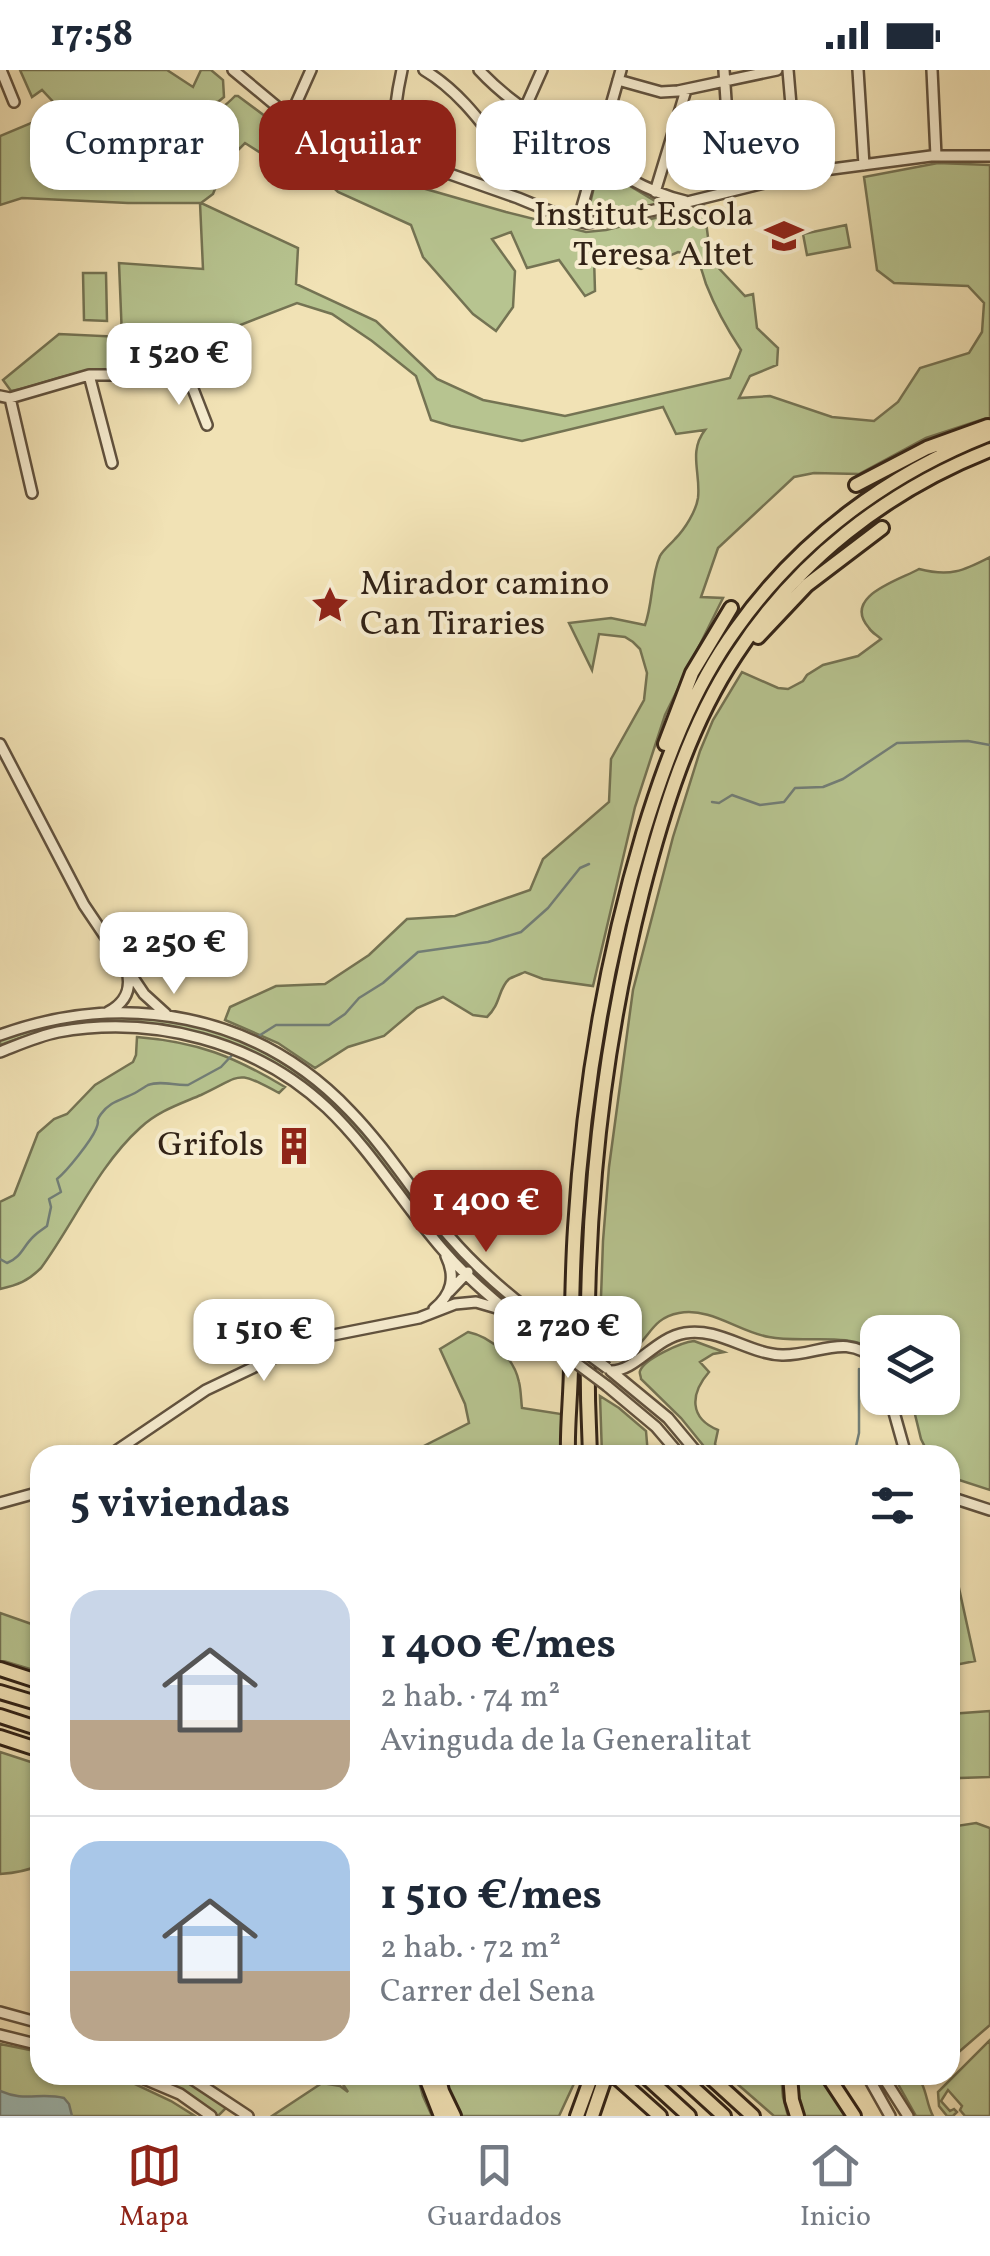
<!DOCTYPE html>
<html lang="es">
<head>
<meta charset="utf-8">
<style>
  body { margin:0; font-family:Vollkorn,serif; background:#f6f6f7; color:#1f2937; height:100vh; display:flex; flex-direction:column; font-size:38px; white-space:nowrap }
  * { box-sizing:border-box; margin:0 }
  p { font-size:32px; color:#747a83 }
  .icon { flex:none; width:55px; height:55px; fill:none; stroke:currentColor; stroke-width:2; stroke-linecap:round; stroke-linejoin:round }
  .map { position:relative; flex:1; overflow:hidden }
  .sheet { position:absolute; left:30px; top:1375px; width:930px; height:640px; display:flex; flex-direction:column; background:#fff; border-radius:30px; box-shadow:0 2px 8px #0004 }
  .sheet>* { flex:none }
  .hud { position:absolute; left:30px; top:30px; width:930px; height:90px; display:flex; gap:20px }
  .tools { position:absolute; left:860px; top:1245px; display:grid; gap:20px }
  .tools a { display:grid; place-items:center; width:100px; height:100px; border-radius:20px; background:#fff; box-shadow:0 2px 8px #0004; font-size:50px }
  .price { position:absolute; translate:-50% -85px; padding:0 22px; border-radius:20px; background:#fff; color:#222; font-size:32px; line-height:65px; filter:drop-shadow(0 2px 5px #0008) }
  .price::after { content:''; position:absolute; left:50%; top:60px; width:30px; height:22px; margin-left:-15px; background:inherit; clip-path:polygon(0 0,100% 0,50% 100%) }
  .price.selected { background:#8f2418; color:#fff }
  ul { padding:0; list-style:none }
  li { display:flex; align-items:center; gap:30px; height:250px; padding:0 40px }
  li+li { border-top:2px solid #e0e1e3 }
  li span { display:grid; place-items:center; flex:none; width:280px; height:200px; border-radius:30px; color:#555 }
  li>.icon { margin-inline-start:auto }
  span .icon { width:120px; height:120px; fill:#fffc; stroke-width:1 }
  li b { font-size:42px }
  h2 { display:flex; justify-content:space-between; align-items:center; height:120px; padding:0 40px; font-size:42px }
  .tag { padding:0 35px; border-radius:30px; background:#fff; box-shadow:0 2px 8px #0004; font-size:35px; line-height:90px }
  .tag.selected { background:#8f2418; color:#fff }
  .status { display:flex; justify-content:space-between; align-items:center; height:70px; padding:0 50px; background:#fff; direction:ltr }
  .status svg { height:28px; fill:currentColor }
  .menu { display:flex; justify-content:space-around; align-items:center; height:140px; border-top:2px solid #e0e1e3; background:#fff; font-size:28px; color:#747a83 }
  .menu a { display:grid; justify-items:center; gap:5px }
  .menu .selected { color:#8f2418 }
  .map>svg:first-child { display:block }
</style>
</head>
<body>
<div class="status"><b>17:58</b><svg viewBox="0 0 49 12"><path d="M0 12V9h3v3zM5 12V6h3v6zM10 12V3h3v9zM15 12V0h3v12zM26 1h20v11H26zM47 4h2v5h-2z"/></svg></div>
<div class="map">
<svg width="990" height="2046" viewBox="0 0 990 2046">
  <rect width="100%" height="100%" fill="#f1e2b5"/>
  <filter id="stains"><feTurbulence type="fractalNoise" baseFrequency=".002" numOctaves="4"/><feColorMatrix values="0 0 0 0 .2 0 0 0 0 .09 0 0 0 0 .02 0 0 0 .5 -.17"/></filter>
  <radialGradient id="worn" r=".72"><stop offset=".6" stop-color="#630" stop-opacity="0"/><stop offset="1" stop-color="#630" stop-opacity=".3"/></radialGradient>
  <path fill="#b7c490" stroke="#747353" stroke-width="2.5" d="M20,0h147l26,17 8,-17h10l12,10 1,17c-19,16 -24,15 -27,42 11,-27 20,-24 38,-43h3l43,32 -17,27 -19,-12 -19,19 -13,32 -12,9 97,45 -2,36 80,37 61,58 46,21 82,16 165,-38 11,-28c-14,-21 -26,-43 -35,-66 -4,-12 -5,-20 -13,-29l-15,-3 -37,17 -33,-11 -14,-1 1,34 -10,5 -26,-36 -32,8 -16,-36 -19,7 23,32 -2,36 -17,24 -23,-17 -50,-57 -12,-32 -73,-33 -47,-44 7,-8 23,19 185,53 80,20 20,-2 98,-24 6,47 4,10 31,33 8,-2 4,34 21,20 -1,17 -27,11 -11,22 31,-2 62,21 42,4 24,-19 22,-34 49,-15 13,-21 2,-29 -16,-17 -74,-3 -17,-13 -13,-93 74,-14 52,2v252l-64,21 -67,36 -45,-1 -20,4 -76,71 -17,49 22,1 -58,117 -30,92 -42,179 -50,-7 -18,-7c-2,1 -15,6 -16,7 -11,10 -8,25 -22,38l-14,-2 -30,-18 -26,11 -33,28 -36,11 -33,21 -37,-25 -53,-23 5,-13 46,-21 49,-2 44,-29 38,-36 48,-3 75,-26 13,-31 66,-57 2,-43 33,-59 3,-27 -7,-24 -7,-7 -8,-5 -26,-3 -7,36 -23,-47 42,-5 34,7c8,-22 6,-49 15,-69 4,-7 10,-11 15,-17 10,-10 21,-28 23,-41 3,-25 -10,-46 7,-68l-29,4 -13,-27 -141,34 -71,-15 -20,-6 -15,-44 -44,-35 -40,-27 -35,-11 -67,26 -34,44 -6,1 -14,-8c-29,5 -58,3 -88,6 -27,2 -51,15 -77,19l-8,-11 56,-46 63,3 -3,-74 84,6 -3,-66h-72l-106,-5 -22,7v-69l41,-17 17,-12 -16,-17 -10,7z
    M598,100h5l57,34 -55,12 -18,1z
    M846,155l4,22 -43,8 -4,-21z
    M83,203h23l1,48 -23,-1z
    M990,487v933l-40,-13v-22h-21l-8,-16 -10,-41h31v-66h-64l-1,19c-31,-20 -73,-7 -108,-14 -30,-5 -58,-30 -90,-24 -28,5 -29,26 -48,38 -5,3 -10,4 -15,6l-14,-6 -2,-26 3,-84 6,-74 24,-177 40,-153 27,-86 13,-31 29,-48 36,16 10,1 15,-8 4,-6 16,-10 35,-9 23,-17c-4,-4 -9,-6 -12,-11 -28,-32 31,-48 50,-59 31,8 44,2 71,-12z
    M124,946c15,2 31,2 46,4 132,21 197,115 272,213l-4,4c-34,-43 -67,-94 -107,-131 -92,-84 -215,-105 -331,-61v-5c40,-16 82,-22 124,-24z
    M137,967c61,5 96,19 148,50l-6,6c-45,-24 -35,-18 -78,2 -21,9 -43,16 -61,33 -42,38 -66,95 -99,140 -13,13 -23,17 -41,21v-87l14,-7 24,-62 16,-14 13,-5 28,-29 38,-23 3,-7z
    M468,1262c24,5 46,26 51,50 2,8 2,18 3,26l39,6 2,41h-157l63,-32 -4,-19 -25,-55z
    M694,1271l30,11 -11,2 -13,8 9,10c-19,22 -20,46 9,58l-3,14 4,11h-8l-30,-37 -40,-39c0,-3 -2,-6 -1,-8 4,-12 42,-29 54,-30z
    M600,1326l19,12 27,23 2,24h-46z
    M957,1509l18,82 -25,5v-86z
    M0,1543l40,14v45l-40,-12z
    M990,1641v66l-30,1 -10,7v-71z
    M0,1682l40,13v100c-13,6 -25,8 -40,9z
    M976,1753l14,5v197l-37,32 -3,-1v-229z
    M990,1970v76h-25l-5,-6 2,-4 -14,-16 -7,11 9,10 4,-2 3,3 -4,4h-6l-8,-10 -1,-14z
    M0,1974l40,8v23h76l55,26 24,15h-195z
    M153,2005h27l48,31 -10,10z
    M337,2005h80l6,21 9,20h-160l50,-33 18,3 8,6z
    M445,2005h133l-19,41h-97l-11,-19z
    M727,2005h54l2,22 5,19h-14z
    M796,2005h25l26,41h-44l-7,-29z
    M893,2005h23l2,7 4,2c5,10 5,21 11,32h-17z"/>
  <path fill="#9ebcb7" stroke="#727e77" stroke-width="2.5" d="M0,2021c24,11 41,1 64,7l5,6 3,12h-72z"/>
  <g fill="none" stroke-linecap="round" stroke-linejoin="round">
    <path stroke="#727e77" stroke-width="2.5" d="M712,732l7,1 13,-8 28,10 24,-3 11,-14 28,-1 20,-8 54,-36 71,-2 22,4
      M254,969l22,-14h53l16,-11 14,-16 24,-15 35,-31 70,-10 33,-10 27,-24 32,-40 9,-4
      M0,1189l7,4c15,-6 16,-17 27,-27 4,-4 8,-6 13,-10l4,-19 -2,-8 12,-7 -4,-13c10,-8 34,-38 39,-50 5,-11 -2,-5 5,-15 9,-13 21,-14 34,-21 2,-1 11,-7 13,-8 13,-5 27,1 40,0l33,-18 14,-15
      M854,1385l5,-22v-64"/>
    <g stroke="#61523e" stroke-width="14">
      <path id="minor" d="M1,0l13,32
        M233,0l96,80 12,4 89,13 88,31 51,21 17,4 25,-3 52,-12 146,-36 122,-16h59
        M424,0c34,20 57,52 81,83l37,-83
        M479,0c24,26 52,44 81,64 39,26 78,56 125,67
        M724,0l8,120
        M788,0l9,105
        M858,0l6,95
        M932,0l4,86
        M618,10l43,12 17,-1 99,-21
        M290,47l21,-47
        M395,90c-3,-31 0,-59 7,-90
        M655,122l31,-102
        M578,151l43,-151
        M89,305l23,88
        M0,326l10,2 79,-23h63l30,-7 4,3 21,54
        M10,328l22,95
        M0,674l84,161 60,89 22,20
        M108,942c17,-9 24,-22 19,-41
        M0,965c125,-45 257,-22 350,76 37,38 65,84 99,125 30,35 65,64 102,91
        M0,982c18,-7 38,-16 58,-20 95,-17 198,9 269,76 44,42 76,96 116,142 31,36 70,66 109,95
        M449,1222l19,-20
        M434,1239c18,-15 22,-32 12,-53
        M611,1301c25,0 44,-33 74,-38 33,-6 64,21 97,22 36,1 64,-24 96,7
        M611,1301l57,47 31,37
        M607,1316l49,41 24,28
        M890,1328l16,57
        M110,1385l96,-65 107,-51 106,-21 36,-14 21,-2 24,7
        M950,1427l40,13
        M0,1433l40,-11
        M0,1942l40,11
        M0,1965l40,10
        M135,2005l45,19 31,22
        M186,2005l62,41
        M867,2005l23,41
        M882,2005l26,41"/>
    </g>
    <g stroke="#312216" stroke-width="18">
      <path id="highway" d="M856,415l71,-37 61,-22
        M758,567l49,-52 75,-57
        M665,674l27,-71 39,-65
        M568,1385c-1,-30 3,-60 3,-91 1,-45 1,-90 4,-136 8,-133 30,-266 68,-394 22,-72 48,-143 93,-205 64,-90 152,-155 254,-195
        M590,1385c-9,-192 5,-375 52,-562 21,-82 47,-167 94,-238 61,-94 150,-164 254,-205
        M0,1599l40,13
        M0,1622l40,12
        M0,1646l40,13
        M0,1667l40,13
        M425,2005l16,41
        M438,2005l4,16 12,25
        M614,2005l46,41
        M644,2005l45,41
        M679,2005l45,41
        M708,2005l45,41
        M790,2005l2,25 5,16
        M827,2005l27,41
        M577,2046l15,-41
        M592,2046l14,-41"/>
    </g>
    <use href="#minor" stroke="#f6eccf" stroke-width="9"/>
    <use href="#highway" stroke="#f1e2b5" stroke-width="12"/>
    <g stroke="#61523e" stroke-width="14" stroke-linecap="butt">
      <path id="minor-bridge" d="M551,1257l56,41
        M552,1275l55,41"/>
    </g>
    <use href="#minor-bridge" stroke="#f6eccf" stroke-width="9"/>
  </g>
  <defs>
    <g id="school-bare" transform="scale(3)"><path d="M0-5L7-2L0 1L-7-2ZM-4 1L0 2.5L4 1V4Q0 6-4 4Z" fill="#8f2418" stroke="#f6eccf" stroke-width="2.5" paint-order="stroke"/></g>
    <g id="sight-bare" transform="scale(3)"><path d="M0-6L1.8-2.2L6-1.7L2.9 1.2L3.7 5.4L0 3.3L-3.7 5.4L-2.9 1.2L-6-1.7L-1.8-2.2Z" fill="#8f2418" stroke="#f6eccf" stroke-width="2.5" paint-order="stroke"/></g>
    <g id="building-bare" transform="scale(3)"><path d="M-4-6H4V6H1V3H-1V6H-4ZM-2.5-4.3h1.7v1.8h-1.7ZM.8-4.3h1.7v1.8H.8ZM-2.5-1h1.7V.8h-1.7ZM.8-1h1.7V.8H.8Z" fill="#8f2418" stroke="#f6eccf" stroke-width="2.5" paint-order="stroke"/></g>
  </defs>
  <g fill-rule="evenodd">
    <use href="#school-bare" x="784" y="166"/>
    <use href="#sight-bare" x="330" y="535"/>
    <use href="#building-bare" x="294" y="1076"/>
  </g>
  <g text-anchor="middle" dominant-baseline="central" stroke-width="8" stroke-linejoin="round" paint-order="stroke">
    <g font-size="35" fill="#312216" stroke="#f6eccf" text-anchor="end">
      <text x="754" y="146">Institut Escola<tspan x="754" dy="40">Teresa Altet</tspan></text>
      <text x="360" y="515" text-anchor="start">Mirador camino<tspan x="360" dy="40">Can Tiraries</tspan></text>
      <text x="264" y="1076">Grifols</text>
    </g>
  </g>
  <rect width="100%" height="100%" filter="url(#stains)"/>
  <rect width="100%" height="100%" fill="url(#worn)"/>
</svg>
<div class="tools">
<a><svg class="icon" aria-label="layers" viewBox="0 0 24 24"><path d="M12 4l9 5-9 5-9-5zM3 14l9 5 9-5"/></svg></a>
</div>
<b class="price" style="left:179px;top:338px">1 520 €</b>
<b class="price" style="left:174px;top:927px">2 250 €</b>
<b class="price selected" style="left:486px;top:1185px">1 400 €</b>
<b class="price" style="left:568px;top:1311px">2 720 €</b>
<b class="price" style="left:264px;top:1314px">1 510 €</b>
<div class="hud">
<a class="tag">Comprar</a>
<a class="tag selected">Alquilar</a>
<a class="tag">Filtros</a>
<a class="tag">Nuevo</a>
</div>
<section class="sheet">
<h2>5 viviendas<svg class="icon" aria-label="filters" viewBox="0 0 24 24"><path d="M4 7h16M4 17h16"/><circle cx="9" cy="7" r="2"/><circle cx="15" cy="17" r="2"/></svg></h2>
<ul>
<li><span style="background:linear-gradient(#c9d6e8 65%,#b9a48a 0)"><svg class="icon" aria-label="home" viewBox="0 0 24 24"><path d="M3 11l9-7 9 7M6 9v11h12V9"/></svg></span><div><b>1 400 €/mes</b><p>2 hab. · 74 m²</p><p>Avinguda de la Generalitat</p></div></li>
<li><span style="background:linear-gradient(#a9c7e8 65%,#b9a48a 0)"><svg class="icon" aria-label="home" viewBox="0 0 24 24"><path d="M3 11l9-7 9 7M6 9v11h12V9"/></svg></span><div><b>1 510 €/mes</b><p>2 hab. · 72 m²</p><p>Carrer del Sena</p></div></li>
</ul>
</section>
</div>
<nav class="menu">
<a class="selected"><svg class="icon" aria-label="map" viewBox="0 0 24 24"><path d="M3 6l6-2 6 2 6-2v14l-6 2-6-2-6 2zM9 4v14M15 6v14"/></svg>Mapa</a>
<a><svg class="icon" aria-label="saved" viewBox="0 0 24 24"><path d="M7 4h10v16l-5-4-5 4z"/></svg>Guardados</a>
<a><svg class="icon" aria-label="home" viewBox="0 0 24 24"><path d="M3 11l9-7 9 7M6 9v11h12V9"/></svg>Inicio</a>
</nav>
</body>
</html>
